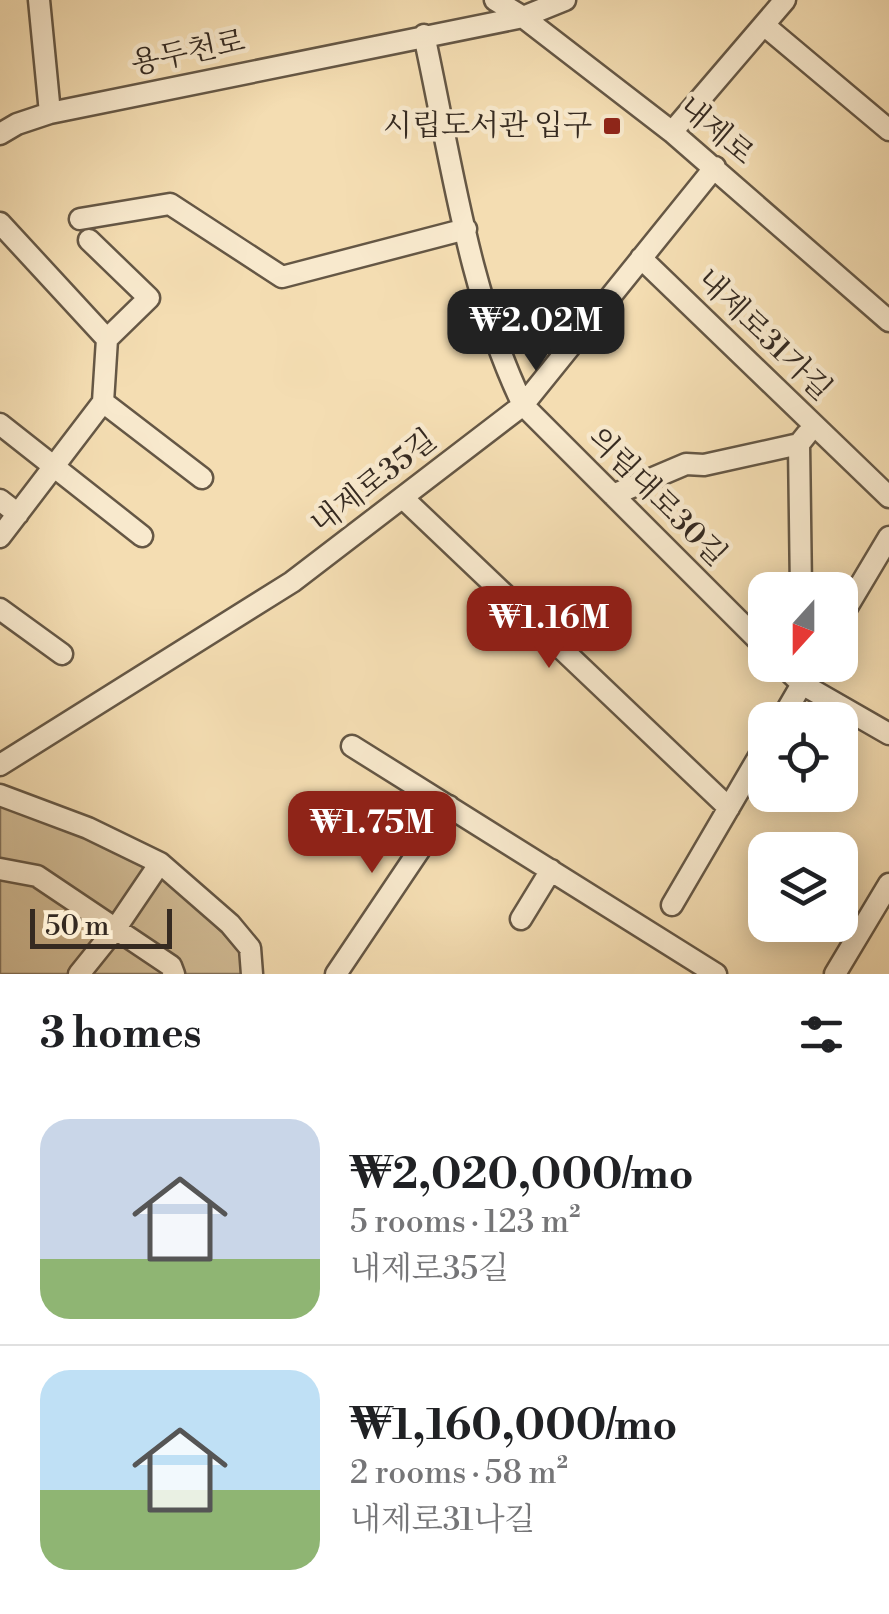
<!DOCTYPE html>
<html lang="en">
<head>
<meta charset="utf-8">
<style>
  body { margin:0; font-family:"Libre Bodoni","Noto Serif KR",serif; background:#f6f6f6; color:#202124; height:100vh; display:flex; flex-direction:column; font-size:38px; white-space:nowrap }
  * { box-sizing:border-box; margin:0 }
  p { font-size:32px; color:#757577 }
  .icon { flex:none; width:55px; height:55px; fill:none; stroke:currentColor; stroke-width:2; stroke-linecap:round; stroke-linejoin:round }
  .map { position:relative; height:974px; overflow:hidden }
  .details { display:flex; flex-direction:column; background:#fff; flex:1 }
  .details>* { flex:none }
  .needle { width:65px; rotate:201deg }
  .controls { position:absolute; left:748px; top:572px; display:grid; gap:20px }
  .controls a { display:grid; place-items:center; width:110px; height:110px; border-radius:20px; background:#fff; box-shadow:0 5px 25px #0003; font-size:50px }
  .scale { position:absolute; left:30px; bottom:25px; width:142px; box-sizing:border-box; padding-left:10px; border:5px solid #352a21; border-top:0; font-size:28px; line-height:35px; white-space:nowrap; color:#352a21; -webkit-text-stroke:8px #f8e9cd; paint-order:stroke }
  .price { position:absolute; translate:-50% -85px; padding:0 22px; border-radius:20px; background:#8f2418; color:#fff; font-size:32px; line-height:65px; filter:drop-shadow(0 2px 5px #0008) }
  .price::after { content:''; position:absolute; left:50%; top:60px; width:30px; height:22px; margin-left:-15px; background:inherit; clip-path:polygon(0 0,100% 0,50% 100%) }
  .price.current { background:#222; color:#fff }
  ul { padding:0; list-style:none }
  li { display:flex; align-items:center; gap:30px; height:250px; padding:0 40px }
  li+li { border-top:2px solid #e0e0e0 }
  li span { display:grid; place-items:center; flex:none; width:280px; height:200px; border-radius:30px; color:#555 }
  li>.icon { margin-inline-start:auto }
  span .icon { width:120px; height:120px; fill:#fffc; stroke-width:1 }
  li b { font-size:42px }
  h2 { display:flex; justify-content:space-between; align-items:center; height:120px; padding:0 40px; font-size:42px }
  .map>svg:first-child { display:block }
</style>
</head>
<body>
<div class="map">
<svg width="889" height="974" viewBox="0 0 889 974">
  <rect width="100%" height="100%" fill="#f4ddb2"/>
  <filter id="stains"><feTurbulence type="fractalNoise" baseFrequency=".002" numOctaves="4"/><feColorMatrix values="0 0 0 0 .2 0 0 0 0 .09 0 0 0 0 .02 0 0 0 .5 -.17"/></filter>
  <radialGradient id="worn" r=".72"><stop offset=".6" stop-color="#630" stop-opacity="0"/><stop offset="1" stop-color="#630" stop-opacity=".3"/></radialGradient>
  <path fill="#d4bf99" stroke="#84745d" stroke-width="2.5" d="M0,795l157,74 65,63 20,23v19h-242z"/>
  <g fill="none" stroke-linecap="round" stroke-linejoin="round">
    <g stroke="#655745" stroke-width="25">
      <path id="minor" d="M39,0l11,113
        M495,0l28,17 149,115 217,189
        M764,25l125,105
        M424,35c27,123 44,256 99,370l242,242
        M672,132l113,-132
        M0,134l17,-10 33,-11 473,-96 42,-17
        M80,219l90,-15 112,73 184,-48
        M0,223l107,116 -4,63 -103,135
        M89,240l60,58 -42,41
        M641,258l248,239
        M103,402l99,76
        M0,424l142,112
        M613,495l73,-31 18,1 95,-21
        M403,498l326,310
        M0,500l18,14
        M801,590l-2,-146 8,-10
        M0,609l62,45
        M840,619l49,-82
        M782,665l20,19 87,50
        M781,720l32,-55
        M352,746l364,228
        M0,765l292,-183 231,-177 192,-238
        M0,795l88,33 72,35 70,61 20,24 2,26
        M0,869l37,7 134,90 3,8
        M672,905l93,-159
        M521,919l30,-49
        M79,974l37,-46 44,-65
        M336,974l113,-168
        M835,974l54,-90"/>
    </g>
    <use href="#minor" stroke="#f8e9cd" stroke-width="20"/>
  </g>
  <rect fill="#8f2418" stroke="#f8e9cd" stroke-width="4" x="602" y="116" width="20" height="20" rx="5"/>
  <g text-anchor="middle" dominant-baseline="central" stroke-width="9" stroke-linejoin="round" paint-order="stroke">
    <g font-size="30" fill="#352a21" stroke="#f8e9cd">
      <text transform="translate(188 53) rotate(-12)">용두천로</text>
      <text transform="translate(716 131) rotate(40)">내제로</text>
      <text transform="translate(764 335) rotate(44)">내제로31가길</text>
      <text transform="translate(374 482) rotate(-38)">내제로35길</text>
      <text transform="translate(657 497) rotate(45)">의림대로30길</text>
    </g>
    <g font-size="30" fill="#352a21" stroke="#f8e9cd" text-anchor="end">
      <text x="592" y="126">시립도서관 입구</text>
    </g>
  </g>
  <rect width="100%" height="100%" filter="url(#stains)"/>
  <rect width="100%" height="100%" fill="url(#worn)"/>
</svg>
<div class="controls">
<a><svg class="needle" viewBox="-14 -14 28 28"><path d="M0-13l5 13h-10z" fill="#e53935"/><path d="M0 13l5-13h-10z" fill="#757577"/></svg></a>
<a><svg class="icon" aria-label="locate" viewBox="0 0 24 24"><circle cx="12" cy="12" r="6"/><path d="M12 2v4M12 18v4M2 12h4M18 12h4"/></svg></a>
<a><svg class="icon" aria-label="layers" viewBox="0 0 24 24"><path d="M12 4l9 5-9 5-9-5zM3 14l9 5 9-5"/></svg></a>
</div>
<div class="scale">50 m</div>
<b class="price current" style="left:536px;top:374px">₩2.02M</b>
<b class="price" style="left:549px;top:671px">₩1.16M</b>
<b class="price" style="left:372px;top:876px">₩1.75M</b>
</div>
<section class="details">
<h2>3 homes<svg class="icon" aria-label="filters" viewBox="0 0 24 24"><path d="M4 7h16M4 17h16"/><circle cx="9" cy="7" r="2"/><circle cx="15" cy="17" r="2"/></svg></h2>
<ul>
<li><span style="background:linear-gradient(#c9d6e8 70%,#8fb573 0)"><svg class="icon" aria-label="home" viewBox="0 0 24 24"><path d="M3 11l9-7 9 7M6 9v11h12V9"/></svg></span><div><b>₩2,020,000/mo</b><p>5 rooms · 123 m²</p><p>내제로35길</p></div></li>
<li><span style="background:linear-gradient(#bfe0f5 60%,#8fb573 0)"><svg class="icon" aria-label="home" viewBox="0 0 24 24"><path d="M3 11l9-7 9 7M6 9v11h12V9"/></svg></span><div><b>₩1,160,000/mo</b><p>2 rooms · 58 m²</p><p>내제로31나길</p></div></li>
</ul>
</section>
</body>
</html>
